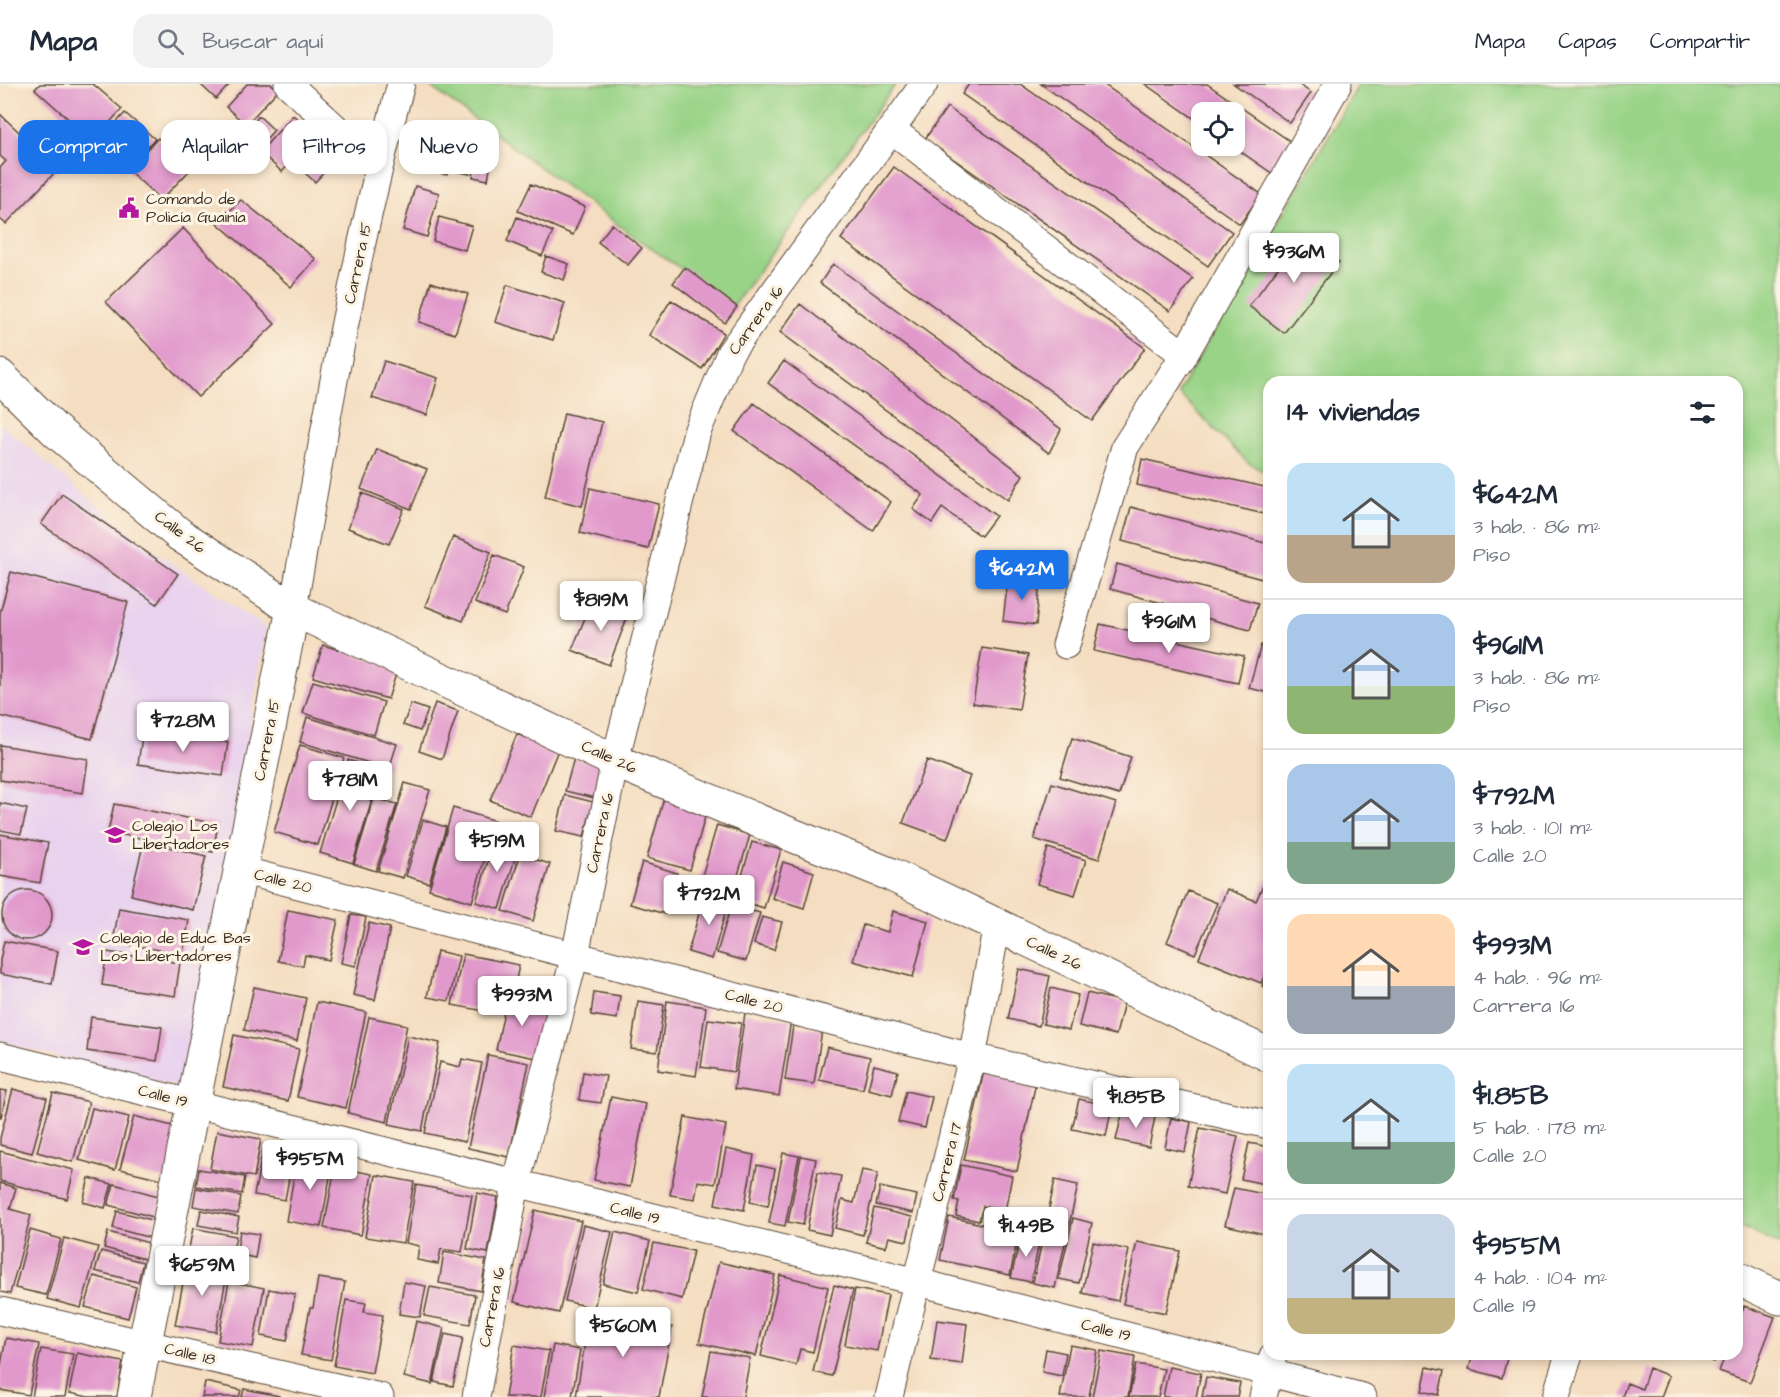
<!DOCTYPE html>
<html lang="es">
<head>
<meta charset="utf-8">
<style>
  body { margin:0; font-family:"Architects Daughter",sans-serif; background:#f2f2f3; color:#1f2937; height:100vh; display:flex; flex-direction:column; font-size:22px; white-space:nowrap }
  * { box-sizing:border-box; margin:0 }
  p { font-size:20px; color:#747a83 }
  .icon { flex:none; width:33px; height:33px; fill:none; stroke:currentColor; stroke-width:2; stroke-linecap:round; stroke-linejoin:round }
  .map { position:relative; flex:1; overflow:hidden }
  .sheet { position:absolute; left:1263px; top:292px; width:480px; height:984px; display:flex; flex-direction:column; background:#fff; border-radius:18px; box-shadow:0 3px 9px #0003 }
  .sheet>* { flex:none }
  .top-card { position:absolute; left:18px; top:36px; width:570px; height:54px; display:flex; gap:12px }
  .fabs { position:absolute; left:1191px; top:18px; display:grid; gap:12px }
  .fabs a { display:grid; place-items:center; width:54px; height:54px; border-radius:12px; background:#fff; box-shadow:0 3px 9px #0003; font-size:30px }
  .price { position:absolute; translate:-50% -51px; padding:0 14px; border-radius:6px; background:#fff; color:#222; font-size:20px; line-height:39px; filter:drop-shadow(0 2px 3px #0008) }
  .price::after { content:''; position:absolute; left:50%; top:36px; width:18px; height:14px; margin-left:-9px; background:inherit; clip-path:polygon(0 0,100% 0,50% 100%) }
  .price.selected { background:#1a73e8; color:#fff }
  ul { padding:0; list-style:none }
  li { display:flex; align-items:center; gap:18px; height:150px; padding:0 24px }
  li+li { border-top:2px solid #e0e1e3 }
  li span { display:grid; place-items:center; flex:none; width:168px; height:120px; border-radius:18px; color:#555 }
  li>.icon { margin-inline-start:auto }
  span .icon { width:72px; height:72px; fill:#fffc; stroke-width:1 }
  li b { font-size:26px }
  h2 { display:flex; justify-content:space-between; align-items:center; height:72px; padding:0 24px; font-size:26px }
  .chip { padding:0 21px; border-radius:18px; background:#fff; box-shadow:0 3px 9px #0003; font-size:21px; line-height:54px }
  .chip.selected { background:#1a73e8; color:#fff }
  header { display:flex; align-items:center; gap:36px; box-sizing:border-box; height:84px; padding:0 30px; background:#fff; border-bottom:2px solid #e0e1e3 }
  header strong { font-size:28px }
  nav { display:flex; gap:33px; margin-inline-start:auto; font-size:21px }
  .search { width:420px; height:54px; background:#f2f2f3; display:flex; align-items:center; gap:15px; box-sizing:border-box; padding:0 21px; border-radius:18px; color:#747a83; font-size:22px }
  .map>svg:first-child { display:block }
</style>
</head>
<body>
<header>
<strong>Mapa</strong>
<div class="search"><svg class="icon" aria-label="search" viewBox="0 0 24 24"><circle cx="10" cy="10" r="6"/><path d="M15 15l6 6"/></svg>Buscar aquí</div>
<nav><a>Mapa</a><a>Capas</a><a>Compartir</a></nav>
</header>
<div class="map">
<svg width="1780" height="1313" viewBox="0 0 1780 1313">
  <rect width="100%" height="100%" fill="#fcf5e5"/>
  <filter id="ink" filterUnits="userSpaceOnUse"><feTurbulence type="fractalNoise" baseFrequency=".0167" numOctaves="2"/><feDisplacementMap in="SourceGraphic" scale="12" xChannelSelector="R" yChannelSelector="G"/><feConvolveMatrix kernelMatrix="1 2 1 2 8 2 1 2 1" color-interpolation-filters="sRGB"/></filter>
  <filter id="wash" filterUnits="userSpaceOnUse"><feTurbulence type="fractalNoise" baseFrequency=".008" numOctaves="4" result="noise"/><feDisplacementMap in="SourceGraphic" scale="24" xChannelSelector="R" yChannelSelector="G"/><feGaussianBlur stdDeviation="1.35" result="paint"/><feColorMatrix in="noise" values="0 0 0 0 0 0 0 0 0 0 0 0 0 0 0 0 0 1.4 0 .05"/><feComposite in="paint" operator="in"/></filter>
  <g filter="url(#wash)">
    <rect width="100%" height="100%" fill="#f4ddc0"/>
    <path fill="#e8d2ee" d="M0,340l149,124 117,80 -78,462 -188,-48z"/>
    <path fill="#99d387" stroke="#6a7e52" stroke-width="1.5" d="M427,0h469l-162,221 -98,-67z
      M1359,0h421v1161l-43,-20v-843h-468v92l-21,-11 -70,-70z"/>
    <g id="blocks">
      <path fill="#e199cc" d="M40,0h53l29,25 -29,32 -58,-52z
        M200,0h30l-14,15z
        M247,0h24l7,6 -32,35 -20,-18z
        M969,0h51l212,148 -24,34 -246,-172z
        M1041,0h62l158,110 -21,30z
        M1145,0h62l87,60 -21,30 -39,-27v-35h-32v12z
        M1234,0h64l13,9 -21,30z
        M947,23l246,172 -23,32 -245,-172z
        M125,29l30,26 -30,31 -29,-26z
        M0,30l58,55 -52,55 -6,-5v-51l6,-7 -6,-5z
        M293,31l22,20 -33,37 -22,-20z
        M259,32l15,14 -20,23 -16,-14z
        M420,42l35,6 -8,43 -35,-6z
        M320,53l20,18 -25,27 -20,-18z
        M158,54l33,31 -30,31 -33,-30z
        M455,59l20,3 -5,28 -20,-4z
        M477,72l15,2 -4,22 -15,-3z
        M894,83l251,181 -53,73 -251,-182z
        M531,100l54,23 -12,28 -55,-24z
        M415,102l24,7 -12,44 -24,-7z
        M241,116l75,59 -25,28 -74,-64z
        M439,133l33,9 -7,24 -32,-9z
        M517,133l36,15 -11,24 -35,-15z
        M612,140l30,24 -14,17 -30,-23z
        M183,144l92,96 -77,73 -92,-95z
        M1303,151l36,27 -55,71 -35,-27z
        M546,172l23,8 -5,16 -23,-8z
        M833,180l228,165 -12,24 -229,-170z
        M685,183l52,40 -12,16 -52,-40z
        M431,198l37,12 -13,40 -36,-12z
        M507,201l58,18 -12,37 -58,-18z
        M671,216l53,33 -22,36 -53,-34z
        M800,220l223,171 -15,25 -228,-168z
        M384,277l54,17 -11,37 -55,-17z
        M784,277l212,155 -15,20 -39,-28 -10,15 -19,-14 10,-14 -155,-112z
        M754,319l137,99 -18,29 -139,-100z
        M564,329l38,9 -20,84 -37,-9z
        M377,365l50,20 -16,40 -50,-20z
        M1142,375l127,29v27l-132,-30z
        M590,404l69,16 -11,45 -68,-16z
        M362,409l42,16 -15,35 -41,-16z
        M62,410l116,80 -21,30 -116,-80z
        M1131,423l138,37v9l-7,26 -140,-38z
        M453,453l38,15 -28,69 -38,-15z
        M494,471l30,12 -19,48 -30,-12z
        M1117,480l141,39 -8,27 -59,-16 -3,12 -23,-6 4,-15 -59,-16z
        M11,488l117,30 -36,137 -92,-23v-103z
        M1008,494l32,3 -4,44 -33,-4z
        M593,514l36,15 -20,52 -37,-15z
        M1100,540l144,32 -6,27 -144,-32z
        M323,561l75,23 -10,31 -75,-22z
        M1261,561l8,2v46l-20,-5z
        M982,564l46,7 -9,55 -46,-7z
        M313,597l71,21 -10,33 -71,-22z
        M435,619l23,8 -16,48 -23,-8z
        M411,620l17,6 -8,21 -17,-6z
        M307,633l90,27 -8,25 -89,-27z
        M143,646l85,12 -5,34 -85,-12z
        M517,650l41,16 -27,67 -41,-17z
        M1072,654l59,19 -12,38 -59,-18z
        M0,661l88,14 -5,34 -83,-13z
        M300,661l44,13 -26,87 -44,-13z
        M574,674l29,7 -8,33 -30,-7z
        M348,676l33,10 -28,93 -33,-10z
        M927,676l43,16 -23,63 -44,-16z
        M405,699l25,7 -27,88 -25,-7z
        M1052,699l64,20 -17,56 -65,-20z
        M565,711l28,7 -9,35 -28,-6z
        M374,714l23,6 -21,67 -22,-7z
        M664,714l43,12 -17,60 -43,-12z
        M0,719l27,6 -6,25 -21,-4z
        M114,720l104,20 -5,28 -105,-20z
        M453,724l43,13 -24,81 -43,-13z
        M423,736l23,7 -17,56 -23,-7z
        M717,741l33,10 -18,60 -33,-9z
        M0,750l48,9 -8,40 -40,-7z
        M495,753l24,8 -19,64 -24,-7z
        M144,757l62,15 -13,54 -62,-15z
        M752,758l29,8 -17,58 -29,-9z
        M1048,764l38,12 -11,35 -38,-11z
        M520,771l30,9 -17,57 -30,-10z
        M642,778l35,11 -12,41 -35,-10z
        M783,778l31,10 -10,36 -32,-10z
        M1266,795l3,1v84l-8,19 -62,-25 28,-69 29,12z
        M2 831a25 25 0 1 1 50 0a25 25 0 1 1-50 0Z
        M1188,807l29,12 -22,51 -28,-12z
        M705,809l24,7 -17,59 -24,-7z
        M731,821l29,8 -14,48 -29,-8z
        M119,824l70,12 -6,34 -70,-12z
        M288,826l50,10 -9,40 -24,-5 -2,11 -25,-5z
        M893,827l35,10 -15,56 -60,-16 10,-36 25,7z
        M351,831l15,2 -10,49 -15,-3z
        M762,833l20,5 -8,28 -20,-6z
        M369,839l21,5 -15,72 -22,-5z
        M4,857l54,10 -6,33 -52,-10v-14z
        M437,867l22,5 -10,45 -22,-4z
        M107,868l73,11 -5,33 -73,-11z
        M463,870l56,11 -6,30 -14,-3 -4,21 -43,-8z
        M1019,885l31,7 -11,50 -31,-7z
        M1269,885v20l-7,-3z
        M254,903l52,11 -9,43 -53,-11z
        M1051,904l27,7 -9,35 -26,-6z
        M594,908l26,4 -3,23 -26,-4z
        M1087,909l37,9 -8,33 -37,-9z
        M507,913l41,8 -12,53 -40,-8z
        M638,917l26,4 -7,47 -26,-3z
        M667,917l39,6 -10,69 -38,-6z
        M317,918l49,10 -20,96 -49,-11z
        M745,929l46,7 -12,76 -45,-7z
        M91,933l71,10 -5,34 -70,-10z
        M369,933l38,8 -20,97 -39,-9z
        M708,935l33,4 -7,49 -33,-5z
        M793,942l29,4 -8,54 -29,-4z
        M234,951l65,14 -11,52 -65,-14z
        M408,952l32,7 -18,88 -33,-7z
        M827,963l43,10 -7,32 -44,-9z
        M488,971l41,8 -20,94 -41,-9z
        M462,975l20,4 -17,79 -40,-9 15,-71 20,5z
        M874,981l24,6 -6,24 -24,-6z
        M984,987l52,11 -19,89 -53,-11z
        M583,988l23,4 -5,27 -22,-3z
        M13,1005l34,9 -15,55 -32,-8v-7z
        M0,1006l7,1 -6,26h-1z
        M906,1007l26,6 -7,31 -27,-6z
        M53,1009l36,9 -16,60 -36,-10z
        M611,1013l35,7 -16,83 -36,-7z
        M1079,1015l33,7 -6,30 -34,-7z
        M92,1024l37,9 -14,53 -36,-10z
        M1123,1026l32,7 -6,30 -33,-7z
        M134,1032l46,12 -14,52 -46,-11z
        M685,1033l41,8 -11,59 -17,-3 -3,18 -25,-4z
        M1171,1034l20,4 -6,30 -20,-4z
        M1200,1044l38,8 -13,58 -37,-8z
        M217,1047l44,8 -7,38 -44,-8z
        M1249,1059l20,4v38l-28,-6z
        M264,1061l30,5 -9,50 -31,-5z
        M726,1065l28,6 -10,55 -29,-6z
        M0,1067l74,19 -7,29 -67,-18z
        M783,1069l16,3 -14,70 -16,-3z
        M298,1070l35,6 -12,67 -35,-6z
        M801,1072l15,3 -13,66 -15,-3z
        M757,1081l18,4 -7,37 -18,-4z
        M961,1081l51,11 -7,35 -22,-5 -4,15 -23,-5 3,-15 -5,-1z
        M335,1083l37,7 -11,61 -37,-7z
        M199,1085l46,8 -3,17 -46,-8z
        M862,1086l16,3 -15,62 -28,-7 7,-28 12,3z
        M818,1088l23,4 -11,59 -23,-5z
        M376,1091l38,7 -11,61 -38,-6z
        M89,1094l23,6 -7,24 -22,-6z
        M1055,1096l23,5 -23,103 -22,-5z
        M0,1099l16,5 -6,21 21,6 -21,79 -10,-2z
        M114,1100l48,13 -5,21 -49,-13z
        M416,1101l56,10 -10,57 -21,-3 -3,15 -21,-4 2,-14 -13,-3z
        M880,1103l37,8 -4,18 -37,-8z
        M196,1104l45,8 -3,18 -45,-8z
        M1234,1104l35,7v40l-44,-10z
        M477,1109l21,4 -10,56 -21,-4z
        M874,1124l38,9 -5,24 -18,-4 -3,10 -20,-5z
        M201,1126l38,7 -3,15 -38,-7z
        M535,1126l46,11 -22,92 -45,-11z
        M117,1127l39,10 -5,17 -38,-10z
        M949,1133l70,15 -9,43 -70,-15z
        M1073,1134l19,5 -13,60 -20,-4z
        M583,1141l29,7 -18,76 -29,-7z
        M193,1144l43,8 -6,29 -43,-7z
        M30,1146l31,9 -15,56 -31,-7z
        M240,1147l19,3 -4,24 -19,-4z
        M108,1148l41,11 -4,16 -41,-11z
        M615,1148l35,9 -12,51 -35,-8z
        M1021,1150l19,4 -9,44 -20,-4z
        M64,1154l34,9 -17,61 -34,-9z
        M1093,1158l36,8 -11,51 -36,-8z
        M1137,1158l43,9 -14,62 -43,-9z
        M654,1159l39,8 -11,48 -39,-10z
        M101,1167l42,11 -5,20 -43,-11z
        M444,1168l42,8 -5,31 -42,-8z
        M187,1178l41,7 -12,63 -41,-7z
        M719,1178l56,13 -19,81 -57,-13z
        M780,1191l48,12 -15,65 -13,-3 -4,16 -35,-9z
        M94,1192l42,11 -8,31 -43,-11z
        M318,1194l27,4 -14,78 -30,-5 9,-47h3z
        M229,1197l35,7 -11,59 -35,-6z
        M404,1198l22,4 -6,31 -21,-3z
        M834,1201l19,5 -21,86 -19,-4z
        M430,1203l45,8 -5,29 -46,-8z
        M269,1205l26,5 -8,47 -26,-5z
        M855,1205l33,6 -11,56 -32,-6z
        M346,1216l20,3 -2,9 19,3 -11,58 -38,-7z
        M1744,1222l31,11 -25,65 -31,-11 7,-17h11v-29z
        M590,1229l82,14 -13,70h-83z
        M937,1236l30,4 -5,40 -31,-4z
        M416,1237l28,7 -12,56 -28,-7z
        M445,1250l18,4 -10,48 -19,-4z
        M6,1254l33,6 -10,51 -29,-5v-20z
        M514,1261l35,6 -8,46h-36z
        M553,1261l27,5 -8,47h-28z
        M1070,1261l27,5 -8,47h-29z
        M41,1265l32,5 -8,43h-33z
        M1046,1265l20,4 -4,23 -20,-4z
        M711,1267l39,7 -7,39h-41z
        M1101,1267l34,6 -7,40h-36z
        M77,1269l46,9 -6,35h-28l-20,-4z
        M1473,1270h35l-6,24 -33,-9z
        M1695,1270h22l-3,8z
        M1136,1280l28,5 -6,28h-29z
        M1169,1283l32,6 -5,24h-33z
        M1427,1283l17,4 -5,24 -17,-4z
        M1649,1284l20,8 -8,21h-39l5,-14 15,6z
        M1206,1293l34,6 -3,14h-35z
        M205,1298l36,8 -2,7h-37z
        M244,1305l36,7v1h-38z"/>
    </g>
  </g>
  <g filter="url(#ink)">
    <use href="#blocks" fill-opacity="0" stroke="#574536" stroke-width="1.5"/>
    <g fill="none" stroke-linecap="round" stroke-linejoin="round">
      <g stroke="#574536" stroke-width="29">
        <path id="minor" d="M288,0l90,83
          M891,45l293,226
          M293,525c31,-176 60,-352 108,-525
          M1066,561l59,-198 59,-92 154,-271
          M240,786l732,187 297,68
          M0,972l918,226 445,115
          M0,1227l380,86
          M476,1313l40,-213 59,-229 40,-194 82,-329 33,-79 194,-269
          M889,1313l83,-340 25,-132
          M1263,1313l10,-41
          M1556,1313l13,-43"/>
      </g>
      <g stroke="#574536" stroke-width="35">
        <path id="tertiary" d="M0,292l56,55 124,104 113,74 322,152 177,74 100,40 377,180
          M1737,1194l43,20
          M134,1313l159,-788"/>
      </g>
      <use href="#minor" stroke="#fff" stroke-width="27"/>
      <use href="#tertiary" stroke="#fff" stroke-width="33"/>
    </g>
  </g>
  <defs>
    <g id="civic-bare" transform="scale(1.62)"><path d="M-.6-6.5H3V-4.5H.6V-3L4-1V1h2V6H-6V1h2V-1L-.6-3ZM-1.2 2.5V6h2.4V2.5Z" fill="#b5179e" stroke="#fcf5e5" stroke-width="2.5" paint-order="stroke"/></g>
    <g id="school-bare" transform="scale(1.62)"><path d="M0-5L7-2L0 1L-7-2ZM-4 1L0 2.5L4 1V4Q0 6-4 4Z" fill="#b5179e" stroke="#fcf5e5" stroke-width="2.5" paint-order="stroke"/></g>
  </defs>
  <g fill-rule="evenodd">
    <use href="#civic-bare" x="129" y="124"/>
    <use href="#school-bare" x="115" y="751"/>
    <use href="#school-bare" x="83" y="863"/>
  </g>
  <g text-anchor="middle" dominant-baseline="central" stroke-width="6" stroke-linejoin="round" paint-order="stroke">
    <g font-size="16" fill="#3b2a1e" stroke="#fcf5e5" text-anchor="start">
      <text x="146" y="115">Comando de<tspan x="146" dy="18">Policía Guainía</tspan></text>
      <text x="132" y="742">Colegio Los<tspan x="132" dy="18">Libertadores</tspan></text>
      <text x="100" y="854">Colegio de Educ Bas<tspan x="100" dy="18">Los Libertadores</tspan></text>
    </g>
    <g font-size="16" fill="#3b2a1e" stroke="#fcf5e5">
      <text transform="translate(358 179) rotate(-78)">Carrera 15</text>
      <text transform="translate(756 236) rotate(-54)">Carrera 16</text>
      <text transform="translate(180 448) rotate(37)">Calle 26</text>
      <text transform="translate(267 656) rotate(-79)">Carrera 15</text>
      <text transform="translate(609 673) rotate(24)">Calle 26</text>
      <text transform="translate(600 749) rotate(-78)">Carrera 16</text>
      <text transform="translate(283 797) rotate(14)">Calle 20</text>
      <text transform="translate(1054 869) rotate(25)">Calle 26</text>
      <text transform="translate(754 917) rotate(14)">Calle 20</text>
      <text transform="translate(163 1012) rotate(14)">Calle 19</text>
      <text transform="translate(947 1078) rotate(-76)">Carrera 17</text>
      <text transform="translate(635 1129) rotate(14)">Calle 19</text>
      <text transform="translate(492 1223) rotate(-79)">Carrera 16</text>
      <text transform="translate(1106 1246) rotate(14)">Calle 19</text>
      <text transform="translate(190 1270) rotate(13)">Calle 18</text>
    </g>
  </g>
</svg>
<div class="fabs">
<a><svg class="icon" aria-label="locate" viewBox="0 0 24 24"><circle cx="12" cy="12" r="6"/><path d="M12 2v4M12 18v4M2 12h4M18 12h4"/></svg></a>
</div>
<b class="price" style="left:1294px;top:200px">$936M</b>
<b class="price selected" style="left:1022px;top:517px">$642M</b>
<b class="price" style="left:601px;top:548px">$819M</b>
<b class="price" style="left:1169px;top:570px">$961M</b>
<b class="price" style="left:183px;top:669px">$728M</b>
<b class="price" style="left:350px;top:728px">$781M</b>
<b class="price" style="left:497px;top:789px">$519M</b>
<b class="price" style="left:709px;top:842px">$792M</b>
<b class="price" style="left:522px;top:943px">$993M</b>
<b class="price" style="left:1136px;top:1045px">$1.85B</b>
<b class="price" style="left:310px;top:1107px">$955M</b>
<b class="price" style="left:1026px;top:1174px">$1.49B</b>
<b class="price" style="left:202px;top:1213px">$659M</b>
<b class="price" style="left:623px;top:1274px">$560M</b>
<div class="top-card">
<a class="chip selected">Comprar</a>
<a class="chip">Alquilar</a>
<a class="chip">Filtros</a>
<a class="chip">Nuevo</a>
</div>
<section class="sheet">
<h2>14 viviendas<svg class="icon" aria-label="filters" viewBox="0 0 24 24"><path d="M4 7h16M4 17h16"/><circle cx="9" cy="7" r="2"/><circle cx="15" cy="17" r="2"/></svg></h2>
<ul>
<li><span style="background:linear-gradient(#bfe0f5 60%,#b9a48a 0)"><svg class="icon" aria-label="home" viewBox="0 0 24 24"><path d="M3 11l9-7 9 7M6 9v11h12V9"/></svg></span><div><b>$642M</b><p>3 hab. · 86 m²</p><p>Piso</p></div></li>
<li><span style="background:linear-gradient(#a9c7e8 60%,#8fb573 0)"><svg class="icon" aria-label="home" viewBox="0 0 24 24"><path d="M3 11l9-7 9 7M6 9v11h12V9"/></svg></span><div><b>$961M</b><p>3 hab. · 86 m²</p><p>Piso</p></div></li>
<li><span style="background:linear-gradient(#a9c7e8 65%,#7fa58c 0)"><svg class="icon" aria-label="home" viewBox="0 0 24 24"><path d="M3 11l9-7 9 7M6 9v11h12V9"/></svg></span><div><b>$792M</b><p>3 hab. · 101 m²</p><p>Calle 20</p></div></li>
<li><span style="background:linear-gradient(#ffd9b3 60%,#9aa5b1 0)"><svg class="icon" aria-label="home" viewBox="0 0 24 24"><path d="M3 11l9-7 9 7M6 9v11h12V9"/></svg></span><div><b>$993M</b><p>4 hab. · 96 m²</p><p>Carrera 16</p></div></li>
<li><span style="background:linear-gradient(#bfe0f5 65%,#7fa58c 0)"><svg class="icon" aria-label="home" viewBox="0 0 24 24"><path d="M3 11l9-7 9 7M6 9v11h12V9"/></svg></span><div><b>$1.85B</b><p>5 hab. · 178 m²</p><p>Calle 20</p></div></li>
<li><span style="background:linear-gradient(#c9d6e8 70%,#c2b280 0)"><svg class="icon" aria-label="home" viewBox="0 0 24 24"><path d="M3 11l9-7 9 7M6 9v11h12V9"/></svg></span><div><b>$955M</b><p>4 hab. · 104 m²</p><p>Calle 19</p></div></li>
</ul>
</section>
</div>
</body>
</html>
